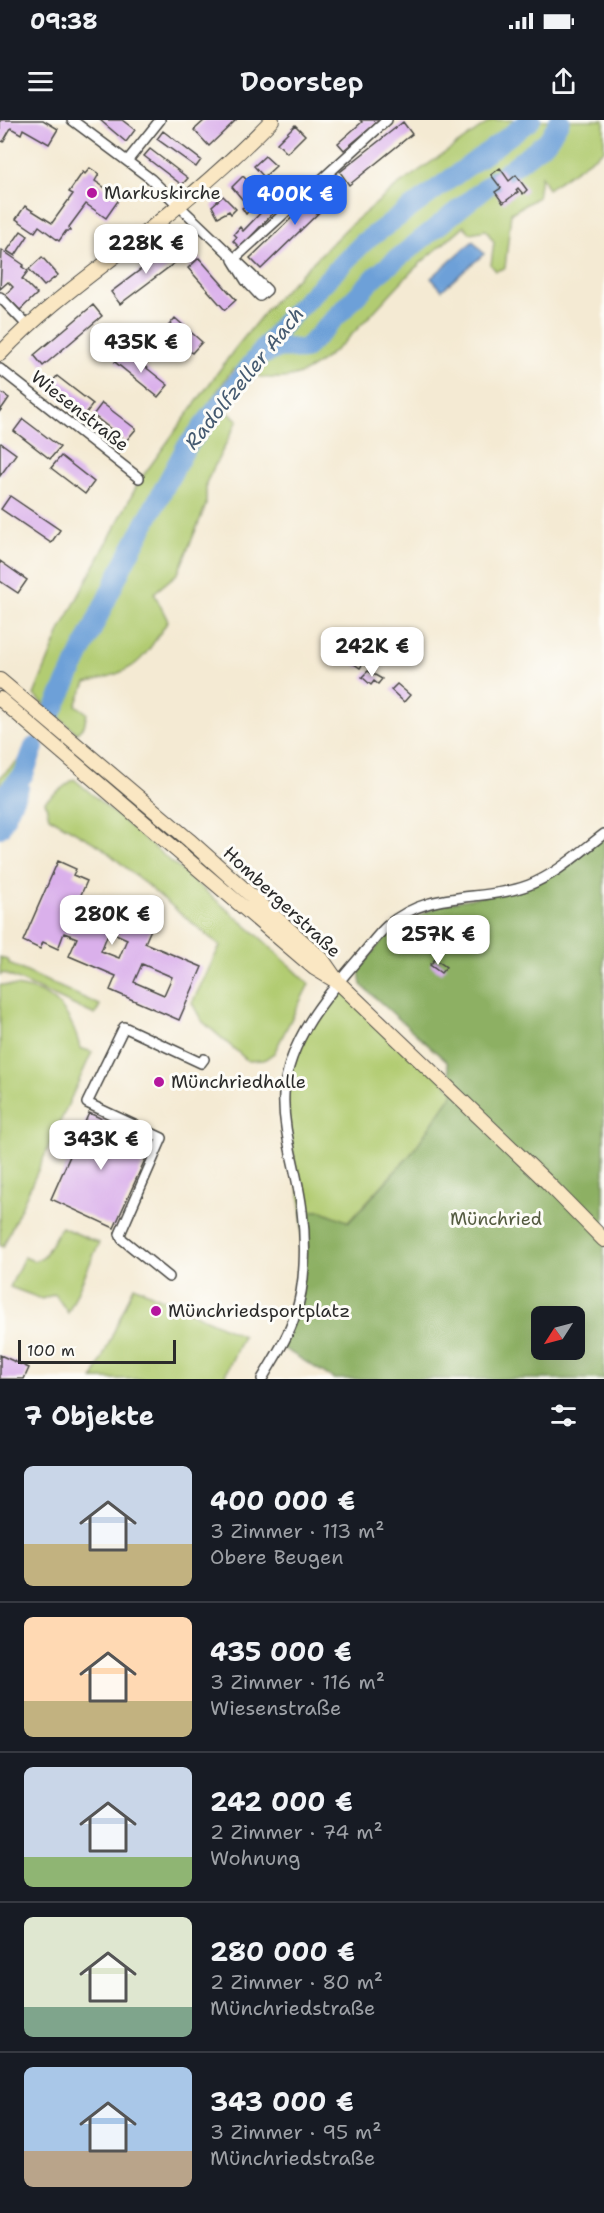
<!DOCTYPE html>
<html lang="de">
<head>
<meta charset="utf-8">
<style>
  body { margin:0; font-family:"Shantell Sans",sans-serif; background:#242831; color:#f1f3f6; height:100vh; display:flex; flex-direction:column; font-size:22px; white-space:nowrap }
  * { box-sizing:border-box; margin:0 }
  p { font-size:20px; color:#9ea1a6 }
  .icon { flex:none; width:33px; height:33px; fill:none; stroke:currentColor; stroke-width:2; stroke-linecap:round; stroke-linejoin:round }
  .map { position:relative; height:1259px; overflow:hidden }
  .details { display:flex; flex-direction:column; background:#171b24; flex:1 }
  .details>* { flex:none }
  .needle { width:39px; rotate:234deg }
  .controls { position:absolute; left:531px; top:1186px; display:grid; gap:12px }
  .controls a { display:grid; place-items:center; width:54px; height:54px; border-radius:9px; background:#171b24; box-shadow:0 6px 24px #0002; font-size:30px }
  .scale { position:absolute; left:18px; bottom:15px; width:158px; box-sizing:border-box; padding-left:6px; border:3px solid #2b2b2b; border-top:0; font-size:16px; line-height:21px; white-space:nowrap; color:#2b2b2b; -webkit-text-stroke:4px #fdfcf7; paint-order:stroke }
  .price { position:absolute; translate:-50% -51px; padding:0 14px; border-radius:12px; background:#fff; color:#222; font-size:20px; line-height:39px; filter:drop-shadow(0 2px 3px #0008) }
  .price::after { content:''; position:absolute; left:50%; top:36px; width:18px; height:14px; margin-left:-9px; background:inherit; clip-path:polygon(0 0,100% 0,50% 100%) }
  .price.current { background:#2563eb; color:#fff }
  ul { padding:0; list-style:none }
  li { display:flex; align-items:center; gap:18px; height:150px; padding:0 24px }
  li+li { border-top:2px solid #363941 }
  li span { display:grid; place-items:center; flex:none; width:168px; height:120px; border-radius:9px; color:#555 }
  li>.icon { margin-inline-start:auto }
  span .icon { width:72px; height:72px; fill:#fffc; stroke-width:1 }
  li b { font-size:26px }
  h2 { display:flex; justify-content:space-between; align-items:center; height:72px; padding:0 24px; font-size:26px }
  .status { display:flex; justify-content:space-between; align-items:center; height:42px; padding:0 30px; background:#171b24; direction:ltr }
  .status svg { height:16px; fill:currentColor }
  header { display:flex; justify-content:space-between; align-items:center; height:78px; padding:0 24px; background:#171b24; font-size:27px; font-weight:600 }
  .map>svg:first-child { display:block }
</style>
</head>
<body>
<div class="status"><b>09:38</b><svg viewBox="0 0 49 12"><path d="M0 12V9h3v3zM5 12V6h3v6zM10 12V3h3v9zM15 12V0h3v12zM26 1h20v11H26zM47 4h2v5h-2z"/></svg></div>
<header><svg class="icon" aria-label="menu" viewBox="0 0 24 24"><path d="M4 6h16M4 12h16M4 18h16"/></svg>Doorstep<svg class="icon" aria-label="share" viewBox="0 0 24 24"><path d="M12 15V3M7 8l5-5 5 5M5 13v7h14v-7"/></svg></header>
<div class="map">
<svg width="604" height="1259" viewBox="0 0 604 1259">
  <rect width="100%" height="100%" fill="#fdfcf7"/>
  <filter id="ink" filterUnits="userSpaceOnUse"><feTurbulence type="fractalNoise" baseFrequency=".0167" numOctaves="2"/><feDisplacementMap in="SourceGraphic" scale="12" xChannelSelector="R" yChannelSelector="G"/><feConvolveMatrix kernelMatrix="1 2 1 2 8 2 1 2 1" color-interpolation-filters="sRGB"/></filter>
  <filter id="wash" filterUnits="userSpaceOnUse"><feTurbulence type="fractalNoise" baseFrequency=".008" numOctaves="4" result="noise"/><feDisplacementMap in="SourceGraphic" scale="24" xChannelSelector="R" yChannelSelector="G"/><feGaussianBlur stdDeviation="1.35" result="paint"/><feColorMatrix in="noise" values="0 0 0 0 0 0 0 0 0 0 0 0 0 0 0 0 0 1.4 0 .05"/><feComposite in="paint" operator="in"/></filter>
  <g filter="url(#wash)">
    <rect width="100%" height="100%" fill="#f4ead3"/>
    <path fill="#b2cc72" stroke="#6e7c4e" stroke-width="1.5" d="M492,0h112v30l-56,39 -7,-13 -3,21 -27,16 -6,55 -9,3 -5,-6 3,-23 -8,-12 -16,3 -6,-7c-18,16 -38,31 -55,48 -30,30 -71,83 -109,100 -22,9 -46,3 -67,-5l-22,31 27,20 -32,63v22l-28,68 -24,20 14,28c-29,44 -29,48 -82,62l-10,22 11,8 -3,13 -7,7 -43,-38 27,-66 79,-149 94,-130 38,-47 76,-76 49,-41z
      M34,627l-34,81v-51z
      M74,659l189,161 46,44 -35,69 -10,7 -16,1 -46,-40 -10,-18 28,-57 -120,-100 -51,-29 -4,-16z
      M0,837l9,4v3l91,41 -5,10 -91,-42 -4,2z
      M338,862l117,110 -44,62 -63,68 -26,-11h-20l-18,-117 9,-40z
      M0,865c47,1 69,18 80,63l12,4 -89,195 -3,-2z
      M61,1107l38,16 -31,70 -13,-19 -13,5 -32,-12 14,-30 10,4 9,-3z
      M134,1166l109,50 -20,43h-130z"/>
    <path fill="#8db064" stroke="#5c6e48" stroke-width="1.5" fill-rule="evenodd" d="M604,716v543h-270l-53,-32 15,-33 6,-42v-61h20l27,11 62,-68 43,-62 -7,-30 -86,-77 -2,-15 29,-37 51,-28 91,-19zM542,1197h32v33h-32z"/>
    <path fill="#6da0d8" stroke="#4c6682" stroke-width="1.5" d="M473,121l11,13 -42,36 -11,-12z"/>
    <g fill="none" stroke-linecap="round" stroke-linejoin="round">
      <path stroke="#6da0d8" stroke-width="20" d="M504,54l44,-34 12,-20
        M258,237l23,-10 23,3 73,-75 118,-95
        M52,593l73,-152 60,-112 99,-126 80,-81 167,-122
        M0,679l24,-25 10,-27
        M0,708l19,-41"/>
    </g>
    <g id="blocks">
      <path fill="#dab0eb" fill-rule="evenodd" d="M0,0h43l15,9 -9,15 -26,-15 -2,5 -10,-6 -8,14 -3,-2z
        M100,0h22l13,10 -9,12z
        M205,0h31l-27,26 -15,-16z
        M360,0h20l-36,30 -6,-7 24,-21z
        M403,2l9,12 -63,51 -9,-13z
        M295,5l10,10 -18,18 -10,-10z
        M163,11l38,29 -5,7 -39,-28z
        M150,29l38,29 -6,7 -38,-29z
        M265,36l11,10 -12,11 -10,-11z
        M90,48l9,6 -4,7 25,17 -14,20 -20,-14 -17,23 1,4h-4l-7,10 -20,-15 -4,6 -19,-13 9,-13 27,17 21,-29 -4,-2 14,-20 2,2z
        M500,48l9,13 7,-6 11,15 -4,4 -5,-6 -2,2 2,2 -15,11 -8,-11 6,-4 -10,-13z
        M243,56l10,11 -5,5 9,10 -11,12 -4,-6 5,-3 -15,-18z
        M329,62l11,10 -79,77 -11,-11z
        M223,76l13,13 -5,5 -2,-3 -11,6 -6,-11z
        M273,80l7,6 -40,42 -7,-7 4,-4 -3,-3 6,-7 3,4z
        M21,111l7,5 -13,20 -8,-5z
        M172,126l9,12 -61,46 -9,-12z
        M2,130l22,15 -2,2 6,4 -6,8 15,15 -17,16 -15,-15 8,-8 -5,-5 -8,7z
        M42,137l16,18 -14,11 -15,-17z
        M199,138l37,42 -11,10 -37,-42z
        M93,185l9,11 -59,50 -9,-11z
        M175,198l27,24 -10,11 -27,-23z
        M124,230l44,35 -10,12 -43,-35z
        M57,256l36,28 -9,12 -37,-28z
        M0,272l9,6 -9,13z
        M102,283l34,26 -10,12 -33,-26z
        M23,299l37,28 -10,12 -36,-28z
        M1,323l15,11 -16,22v-32z
        M61,336l33,26 -9,12 -34,-26z
        M10,376l50,34 -9,13 -50,-34z
        M0,441l27,19 -9,13 -18,-12z
        M354,523l8,6 -4,5 8,6 -6,8 -16,-11z
        M368,551l14,8 -4,5 -4,-3 -3,4 -9,-8z
        M397,564l13,11 -6,7 -13,-12z
        M58,741l18,8 -3,6 14,6 -11,25 12,5 5,-10 59,26 -7,16 57,24 -23,53 -69,-30 6,-14 -47,-20 8,-18 -13,-5 -6,16 -15,-7 -3,7 -17,-8zM109,811l18,8 -8,19 -18,-7zM142,844l30,13 -8,18 -30,-13z
        M435,839l11,8 -5,6 -11,-8z
        M89,993l27,12 -5,10 7,3 5,2 5,-10 25,12 -39,86 -63,-29z
        M0,1235l29,13 -5,11h-24z"/>
    </g>
  </g>
  <g filter="url(#ink)">
    <use href="#blocks" fill-opacity="0" stroke="#494844" stroke-width="1.5"/>
    <g fill="none" stroke-linecap="round" stroke-linejoin="round">
      <g stroke="#494844" stroke-width="12">
        <path id="street" d="M72,0l79,59 116,111 -7,6 -14,-15 -13,-21
          M128,40l32,-40
          M233,140l154,-140
          M0,177l27,28
          M0,249l139,109
          M169,1157l-47,-38 -2,-5 42,-96 -75,-35 37,-76 77,36 3,-4
          M262,1259c12,-21 26,-41 33,-64 11,-30 11,-73 7,-104 -4,-39 -20,-78 -18,-117 4,-54 42,-98 76,-137 9,-10 17,-22 27,-31 43,-38 94,-23 142,-41 28,-11 51,-33 75,-51"/>
      </g>
      <g stroke="#494844" stroke-width="16">
        <path id="secondary" d="M0,234c42,-45 92,-80 141,-118 46,-36 90,-74 131,-116
          M0,560l189,160 133,119 16,23 209,200 57,58
          M0,579l314,269 20,12"/>
      </g>
      <use href="#street" stroke="#fff" stroke-width="9"/>
      <use href="#secondary" stroke="#fae7c3" stroke-width="14"/>
    </g>
  </g>
  <g fill="#b5179e" stroke="#fdfcf7" stroke-width="2">
    <circle cx="92" cy="73" r="6"/>
    <circle cx="159" cy="962" r="6"/>
    <circle cx="156" cy="1191" r="6"/>
  </g>
  <g text-anchor="middle" dominant-baseline="central" stroke-width="6" stroke-linejoin="round" paint-order="stroke">
    <g font-size="18" fill="#2b2b2b" stroke="#fdfcf7" text-anchor="start">
      <text x="104" y="73">Markuskirche</text>
      <text x="171" y="962">Münchriedhalle</text>
      <text x="168" y="1191">Münchriedsportplatz</text>
    </g>
    <g font-size="18" fill="#2b2b2b" stroke="#fdfcf7">
      <text transform="translate(80 291) rotate(38)">Wiesenstraße</text>
      <text transform="translate(282 782) rotate(43)">Hombergerstraße</text>
    </g>
    <g font-size="18" fill="#545b40" stroke="#fdfcf7">
      <text x="496" y="1099">Münchried</text>
    </g>
    <g font-size="20" font-style="italic" fill="#455a70" stroke="#fdfcf7">
      <text transform="translate(244 258) rotate(-51)">Radolfzeller Aach</text>
    </g>
  </g>
</svg>
<div class="controls">
<a><svg class="needle" viewBox="-14 -14 28 28"><path d="M0-13l5 13h-10z" fill="#e53935"/><path d="M0 13l5-13h-10z" fill="#9ea1a6"/></svg></a>
</div>
<div class="scale">100 m</div>
<b class="price current" style="left:295px;top:106px">400K €</b>
<b class="price" style="left:146px;top:155px">228K €</b>
<b class="price" style="left:141px;top:254px">435K €</b>
<b class="price" style="left:372px;top:558px">242K €</b>
<b class="price" style="left:112px;top:826px">280K €</b>
<b class="price" style="left:438px;top:846px">257K €</b>
<b class="price" style="left:101px;top:1051px">343K €</b>
</div>
<section class="details">
<h2>7 Objekte<svg class="icon" aria-label="filters" viewBox="0 0 24 24"><path d="M4 7h16M4 17h16"/><circle cx="9" cy="7" r="2"/><circle cx="15" cy="17" r="2"/></svg></h2>
<ul>
<li><span style="background:linear-gradient(#c9d6e8 65%,#c2b280 0)"><svg class="icon" aria-label="home" viewBox="0 0 24 24"><path d="M3 11l9-7 9 7M6 9v11h12V9"/></svg></span><div><b>400 000 €</b><p>3 Zimmer · 113 m²</p><p>Obere Beugen</p></div></li>
<li><span style="background:linear-gradient(#ffd9b3 70%,#c2b280 0)"><svg class="icon" aria-label="home" viewBox="0 0 24 24"><path d="M3 11l9-7 9 7M6 9v11h12V9"/></svg></span><div><b>435 000 €</b><p>3 Zimmer · 116 m²</p><p>Wiesenstraße</p></div></li>
<li><span style="background:linear-gradient(#c9d6e8 75%,#8fb573 0)"><svg class="icon" aria-label="home" viewBox="0 0 24 24"><path d="M3 11l9-7 9 7M6 9v11h12V9"/></svg></span><div><b>242 000 €</b><p>2 Zimmer · 74 m²</p><p>Wohnung</p></div></li>
<li><span style="background:linear-gradient(#dfe7d0 75%,#7fa58c 0)"><svg class="icon" aria-label="home" viewBox="0 0 24 24"><path d="M3 11l9-7 9 7M6 9v11h12V9"/></svg></span><div><b>280 000 €</b><p>2 Zimmer · 80 m²</p><p>Münchriedstraße</p></div></li>
<li><span style="background:linear-gradient(#a9c7e8 70%,#b9a48a 0)"><svg class="icon" aria-label="home" viewBox="0 0 24 24"><path d="M3 11l9-7 9 7M6 9v11h12V9"/></svg></span><div><b>343 000 €</b><p>3 Zimmer · 95 m²</p><p>Münchriedstraße</p></div></li>
</ul>
</section>
</body>
</html>
